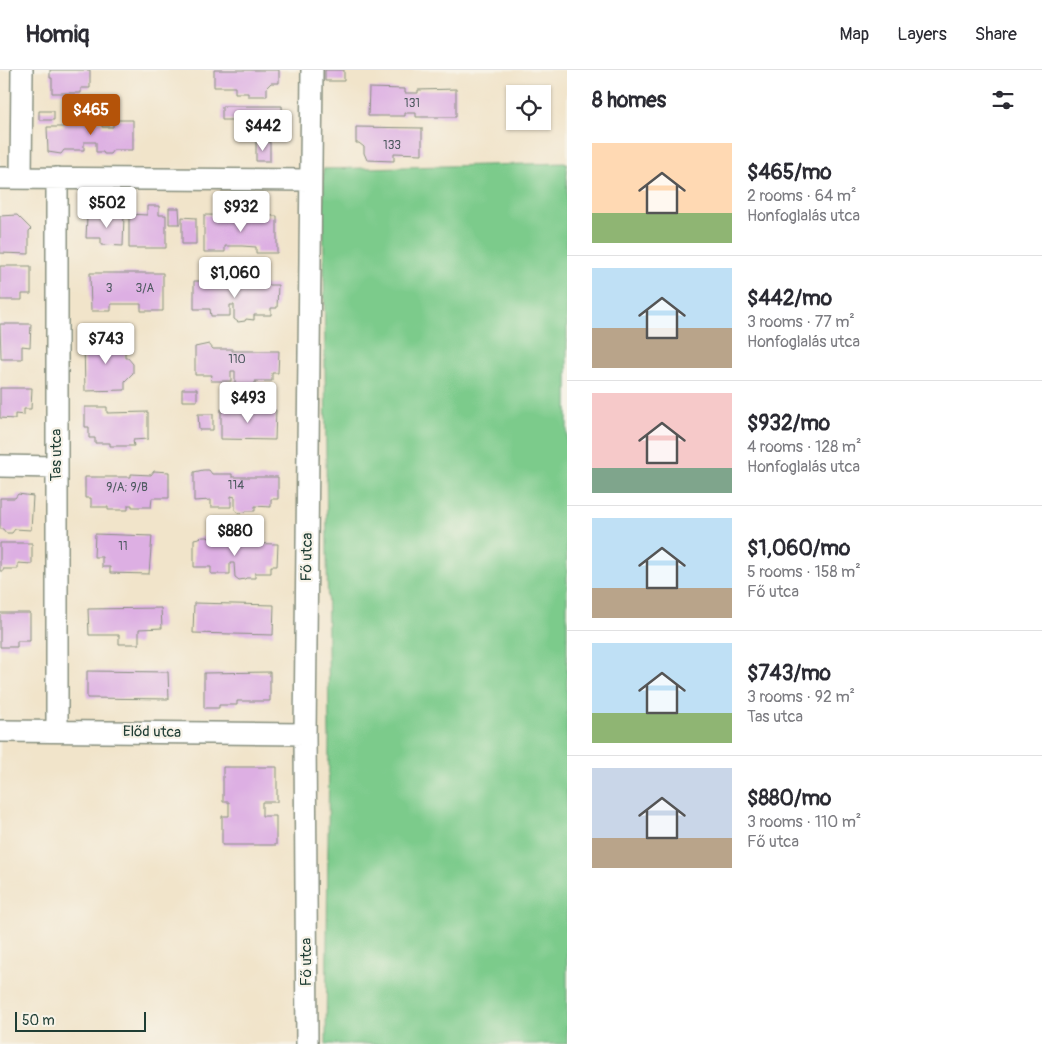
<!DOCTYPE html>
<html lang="en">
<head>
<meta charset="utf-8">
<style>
  body { margin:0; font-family:Pangolin,sans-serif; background:#f2f2f3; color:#2b2b33; height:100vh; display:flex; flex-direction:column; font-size:19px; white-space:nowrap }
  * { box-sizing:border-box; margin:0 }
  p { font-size:16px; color:#7c7c81 }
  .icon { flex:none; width:28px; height:28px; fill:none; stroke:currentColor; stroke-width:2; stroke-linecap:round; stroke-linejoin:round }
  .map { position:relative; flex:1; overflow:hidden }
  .side { display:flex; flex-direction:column; background:#fff; width:475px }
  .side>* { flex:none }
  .tools { position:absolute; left:506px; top:15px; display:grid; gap:10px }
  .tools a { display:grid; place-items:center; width:45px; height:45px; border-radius:0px; background:#fff; box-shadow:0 1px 4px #0004; font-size:25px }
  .scale { position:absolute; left:15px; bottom:12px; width:131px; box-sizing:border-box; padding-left:5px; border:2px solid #1f3d34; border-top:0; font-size:14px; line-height:18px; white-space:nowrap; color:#1f3d34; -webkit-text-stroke:4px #f7f3e8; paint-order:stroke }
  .price { position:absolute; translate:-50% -42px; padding:0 11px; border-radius:5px; background:#fff; color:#222; font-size:16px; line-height:32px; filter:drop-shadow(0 1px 2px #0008) }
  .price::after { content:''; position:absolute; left:50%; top:30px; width:15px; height:11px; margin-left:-8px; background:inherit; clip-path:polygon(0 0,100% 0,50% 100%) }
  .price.on { background:#b45309; color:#fff }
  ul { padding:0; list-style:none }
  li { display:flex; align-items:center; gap:15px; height:125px; padding:0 25px }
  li+li { border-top:1px solid #e1e1e2 }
  li span { display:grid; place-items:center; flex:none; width:140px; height:100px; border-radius:0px; color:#555 }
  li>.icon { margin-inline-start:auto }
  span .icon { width:60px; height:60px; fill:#fffc; stroke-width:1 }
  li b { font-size:21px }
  h2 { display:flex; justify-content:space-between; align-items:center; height:60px; padding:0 25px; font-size:21px }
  header { display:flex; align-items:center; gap:30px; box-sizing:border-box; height:70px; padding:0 25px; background:#fff; border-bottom:1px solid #e1e1e2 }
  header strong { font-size:24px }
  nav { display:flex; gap:28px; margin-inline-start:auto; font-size:18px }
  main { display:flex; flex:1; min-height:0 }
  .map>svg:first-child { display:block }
</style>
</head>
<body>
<header>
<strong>Homiq</strong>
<nav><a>Map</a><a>Layers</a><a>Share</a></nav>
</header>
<main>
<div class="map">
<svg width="567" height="974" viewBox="0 0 567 974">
  <rect width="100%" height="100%" fill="#f7f3e8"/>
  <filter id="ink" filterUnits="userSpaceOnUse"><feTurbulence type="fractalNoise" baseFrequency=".02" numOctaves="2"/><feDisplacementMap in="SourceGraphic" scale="10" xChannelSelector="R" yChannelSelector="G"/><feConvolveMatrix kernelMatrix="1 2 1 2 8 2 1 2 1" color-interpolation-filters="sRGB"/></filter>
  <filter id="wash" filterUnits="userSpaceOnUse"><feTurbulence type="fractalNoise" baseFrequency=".0096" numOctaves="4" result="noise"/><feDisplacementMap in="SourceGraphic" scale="20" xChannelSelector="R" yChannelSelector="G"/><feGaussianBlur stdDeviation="1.12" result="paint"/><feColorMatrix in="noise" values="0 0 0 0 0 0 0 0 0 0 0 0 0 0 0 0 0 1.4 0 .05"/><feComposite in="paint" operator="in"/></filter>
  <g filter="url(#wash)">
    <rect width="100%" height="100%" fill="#f1e4ca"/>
    <path fill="#7ccb8b" stroke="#4e8460" d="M567,93v881h-241l3,-305 -6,-570z"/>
    <g id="blocks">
      <path fill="#ddafe3" d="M50,0h40v18h-9v5h-29v-15h-2z
        M214,0h65v13h-8l-4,4v9h-19v-3h-13v-6h-21z
        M325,0h19v11h-19z
        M369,18l36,1v4h13v-3l38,-1v28h-40v-4h-11v3h-37z
        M222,36h60l1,28h-27v3h-8v-17h-26z
        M39,41h15v9h-15z
        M64,50l38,2v5h11v-7h20v30h-20l-3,4h-6l-1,-2h-7v-10h-12v8h-20l-3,4 -13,-2 -1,-25h17z
        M356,57l66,1v26l-28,-1v8l-27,-1 -3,-7v-6l-5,-4h-3z
        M256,72h14v19h-14z
        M147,136h12v9h7v33h-37v-34l18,1z
        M169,138h10l1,16h-11z
        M101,144l23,1 -1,31 -22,-1v-7h-15l1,-21h14z
        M17,145l14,14 -2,2v23l-29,-1v-37z
        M204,145l73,1v37h-21v-6l-14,-1h-17v6h-21z
        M182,147l14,1v26h-14z
        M0,196h31v28h-9v6h-22z
        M90,203h73v38h-22v-7h-30v7h-20z
        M202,209h6l4,4h19v2h47l-1,23h-6v7h-17v5l-8,-1 -1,2 -7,1 -4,-3v-14h-4v11h-19l-1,-7h-16v-28h6z
        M0,254h31l-1,23 -8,-1v13h-21z
        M84,270h41v18h3l5,6v9l-8,8v9l-40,1z
        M209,274l4,5h19v2h47l-1,22h-6v8h-17v4h-8l-1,2h-6l-5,-3v-13h-4v10h-20l1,-6h-17v-28z
        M0,318h32l-1,21h-7v6l-9,-1v5l-15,-1z
        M182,319h15v12h-15z
        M85,337h22v6l41,-1v27l-15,1 1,6h-24v-3h-15v-5h-6v-11h-4z
        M221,339l55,1 -1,30 -54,-1z
        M198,344h15v16h-14z
        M203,400h6l3,4h20v3h46v22h-7v8l-16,-1v5h-9v1l-7,1 -4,-3v-13l-4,-1v11h-20v-7l-17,1v-29z
        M154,401l15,1v26h-17l-1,9h-19v-2h-4v5h-20v-3h-17v-9h-6v-21h46v-3l20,1z
        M18,424l15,2 -2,34 -16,-1 -3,4h-6l-3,-4h-3v-31h15z
        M95,464l57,2 -3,38 -39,-1v-6h-8v-10h-8z
        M203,467h5l4,4h19v2l47,1 -1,22h-6v7h-16v5h-9l-1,1 -6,1 -4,-3 -1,-14h-4v11h-19v-7h-17v-28z
        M0,473h32v21l-14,-1v6h-15v2h-3z
        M194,533l80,2 -1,30 -80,-2z
        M161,538l1,20 -23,1v15h-20v-9h-30l-1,-26z
        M0,543h30v28h-13v6h-17z
        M87,601l81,1 1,27 -82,-1z
        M270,602v29h-33v4h-18v3h-15v-35z
        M223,697h54v35h-15v14h14v29h-54v-29h7v-14h-6z"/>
    </g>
  </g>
  <g filter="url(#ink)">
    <use href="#blocks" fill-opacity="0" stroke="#88907f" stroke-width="1"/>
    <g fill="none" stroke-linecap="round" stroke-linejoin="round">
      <g stroke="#88907f" stroke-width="24">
        <path id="minor" d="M0,108l309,2
          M21,108l1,-108
          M57,108v553
          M0,396l56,1
          M0,661l305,3
          M307,974l-2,-310 7,-664"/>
      </g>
      <use href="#minor" stroke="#fff" stroke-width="21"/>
    </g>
  </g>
  <g text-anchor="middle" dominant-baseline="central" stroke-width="4.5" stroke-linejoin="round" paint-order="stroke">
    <g font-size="12" fill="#4e5a60">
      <text x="412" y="33">131</text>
      <text x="392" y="75">133</text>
      <text x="109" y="218">3</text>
      <text x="145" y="218">3/A</text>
      <text x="237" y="289">110</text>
      <text x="236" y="415">114</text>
      <text x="127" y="417">9/A; 9/B</text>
      <text x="123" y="476">11</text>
    </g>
    <g font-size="15" fill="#1f3d34" stroke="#f7f3e8">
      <text transform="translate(56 385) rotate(-90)">Tas utca</text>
      <text transform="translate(307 487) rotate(-89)">Fő utca</text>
      <text transform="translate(152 662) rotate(1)">Előd utca</text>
      <text transform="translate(306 892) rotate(-90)">Fő utca</text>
    </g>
  </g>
</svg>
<div class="tools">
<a><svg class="icon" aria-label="locate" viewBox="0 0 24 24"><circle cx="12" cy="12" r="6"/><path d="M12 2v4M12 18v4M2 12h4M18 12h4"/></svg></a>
</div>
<div class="scale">50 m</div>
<b class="price on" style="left:91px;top:66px">$465</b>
<b class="price" style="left:263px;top:82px">$442</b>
<b class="price" style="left:107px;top:159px">$502</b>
<b class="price" style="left:241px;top:163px">$932</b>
<b class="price" style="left:235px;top:229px">$1,060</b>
<b class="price" style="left:106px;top:295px">$743</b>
<b class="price" style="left:248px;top:354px">$493</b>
<b class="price" style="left:235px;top:487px">$880</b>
</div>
<section class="side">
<h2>8 homes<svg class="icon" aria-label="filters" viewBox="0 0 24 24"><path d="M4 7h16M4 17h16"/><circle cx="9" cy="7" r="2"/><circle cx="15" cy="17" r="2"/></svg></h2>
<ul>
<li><span style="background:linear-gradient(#ffd9b3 70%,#8fb573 0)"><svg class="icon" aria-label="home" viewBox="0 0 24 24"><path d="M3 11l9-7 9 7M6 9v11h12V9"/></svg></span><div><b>$465/mo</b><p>2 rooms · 64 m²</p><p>Honfoglalás utca</p></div></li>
<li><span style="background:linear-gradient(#bfe0f5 60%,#b9a48a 0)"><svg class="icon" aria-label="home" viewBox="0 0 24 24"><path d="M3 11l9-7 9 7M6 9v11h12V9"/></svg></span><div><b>$442/mo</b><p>3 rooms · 77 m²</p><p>Honfoglalás utca</p></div></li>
<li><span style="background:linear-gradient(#f6c9c9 75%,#7fa58c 0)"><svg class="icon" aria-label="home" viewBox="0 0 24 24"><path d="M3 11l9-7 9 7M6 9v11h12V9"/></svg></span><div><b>$932/mo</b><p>4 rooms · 128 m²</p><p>Honfoglalás utca</p></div></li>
<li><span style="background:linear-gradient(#bfe0f5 70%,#b9a48a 0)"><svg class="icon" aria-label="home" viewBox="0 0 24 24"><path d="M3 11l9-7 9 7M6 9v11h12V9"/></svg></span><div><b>$1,060/mo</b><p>5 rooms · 158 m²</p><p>Fő utca</p></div></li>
<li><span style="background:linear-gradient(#bfe0f5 70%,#8fb573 0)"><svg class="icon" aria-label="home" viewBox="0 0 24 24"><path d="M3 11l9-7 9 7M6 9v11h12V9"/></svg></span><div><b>$743/mo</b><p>3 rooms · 92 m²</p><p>Tas utca</p></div></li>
<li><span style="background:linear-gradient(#c9d6e8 70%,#b9a48a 0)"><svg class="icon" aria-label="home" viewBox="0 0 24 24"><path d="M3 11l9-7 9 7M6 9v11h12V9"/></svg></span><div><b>$880/mo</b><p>3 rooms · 110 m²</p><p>Fő utca</p></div></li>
</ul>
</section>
</main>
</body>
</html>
